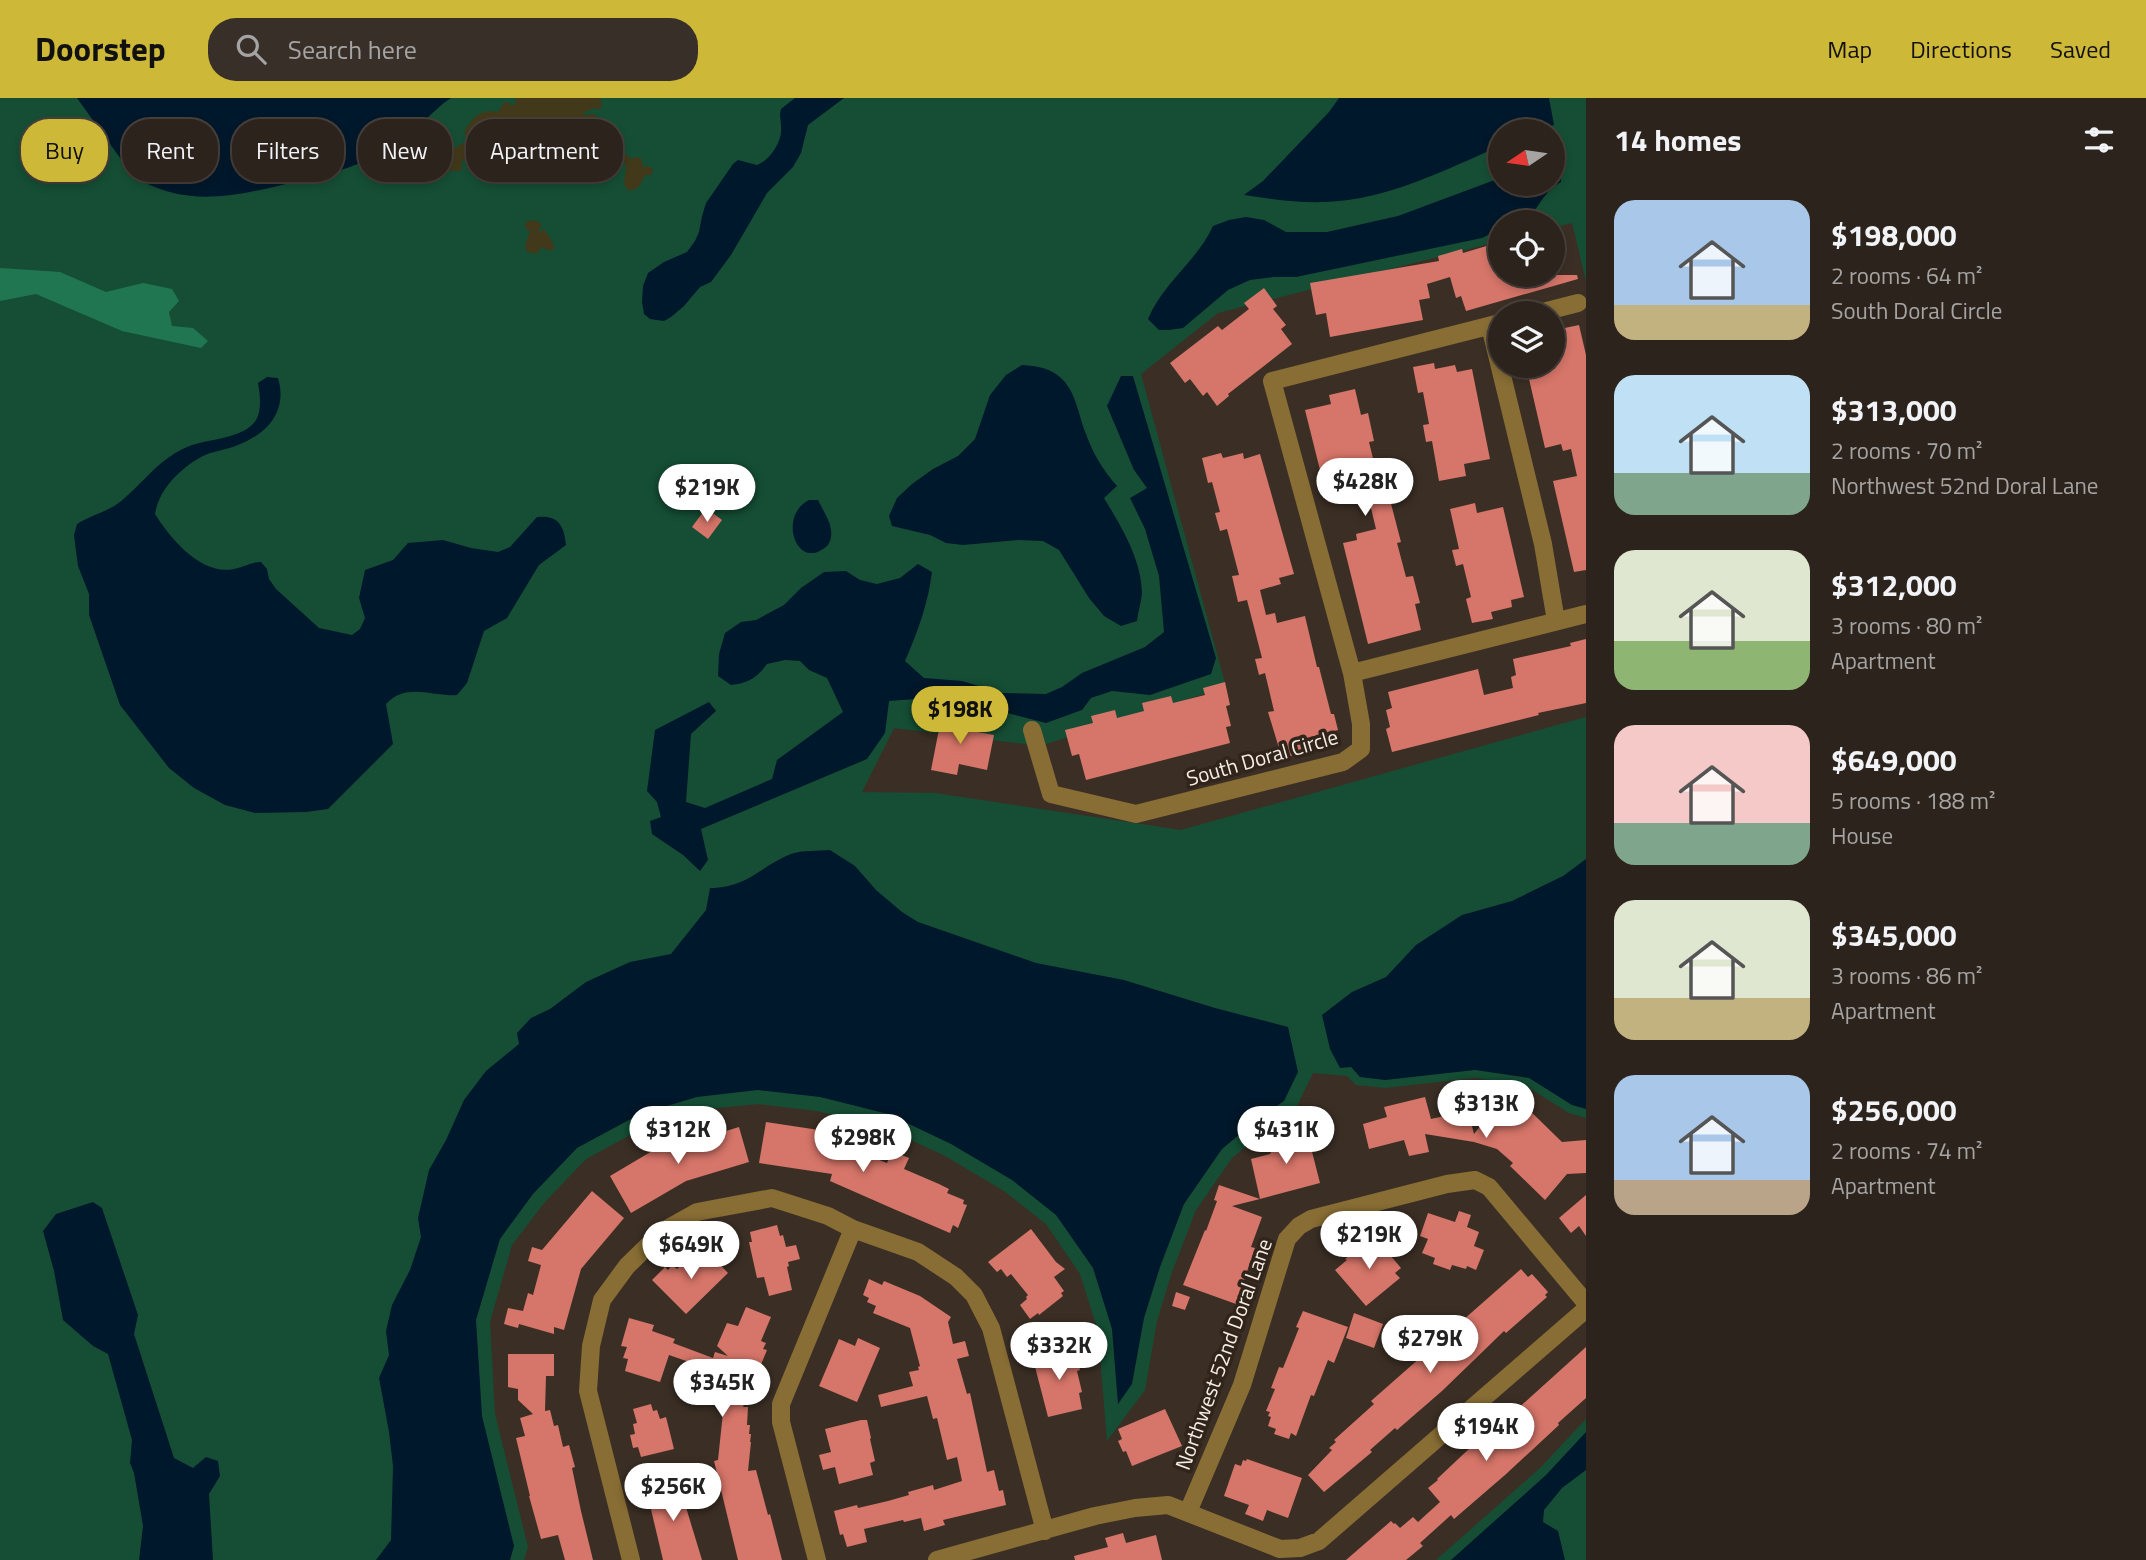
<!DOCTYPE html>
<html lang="en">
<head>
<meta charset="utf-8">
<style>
  body { margin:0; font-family:"Titillium Web",sans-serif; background:#382f29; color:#f1f3f6; height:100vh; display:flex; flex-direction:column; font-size:26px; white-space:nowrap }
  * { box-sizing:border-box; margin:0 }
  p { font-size:23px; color:#a6a4a3 }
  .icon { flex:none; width:38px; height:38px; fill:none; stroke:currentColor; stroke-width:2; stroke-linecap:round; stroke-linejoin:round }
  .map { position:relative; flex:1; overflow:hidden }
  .side { display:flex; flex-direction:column; background:#2c231c; width:560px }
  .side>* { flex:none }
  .top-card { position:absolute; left:21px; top:21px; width:665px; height:63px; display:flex; gap:14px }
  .needle { width:46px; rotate:257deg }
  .buttons { position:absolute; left:1488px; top:21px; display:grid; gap:14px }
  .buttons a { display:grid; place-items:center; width:77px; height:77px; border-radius:50%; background:#2c231c; box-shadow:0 4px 10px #0003,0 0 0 2px #48403b; font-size:35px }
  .price { position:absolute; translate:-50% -60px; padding:0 16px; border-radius:24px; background:#fff; color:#222; font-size:23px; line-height:46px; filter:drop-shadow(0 2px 4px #0008) }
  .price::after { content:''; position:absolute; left:50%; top:42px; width:21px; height:16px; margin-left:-10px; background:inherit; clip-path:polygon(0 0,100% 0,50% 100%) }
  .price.on { background:#ceb837; color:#111 }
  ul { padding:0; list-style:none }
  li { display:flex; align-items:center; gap:21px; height:175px; padding:0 28px }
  li span { display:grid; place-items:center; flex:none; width:196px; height:140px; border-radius:21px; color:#555 }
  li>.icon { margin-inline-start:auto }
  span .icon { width:84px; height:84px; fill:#fffc; stroke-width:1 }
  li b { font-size:30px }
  h2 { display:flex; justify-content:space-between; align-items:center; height:84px; padding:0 28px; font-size:30px }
  .pill { padding:0 24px; border-radius:28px; background:#2c231c; box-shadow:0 4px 10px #0003,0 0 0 2px #48403b; font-size:24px; line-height:63px }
  .pill.on { background:#ceb837; color:#111 }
  header { display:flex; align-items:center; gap:42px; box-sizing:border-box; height:98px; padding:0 35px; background:#ceb837; color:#111 }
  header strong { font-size:33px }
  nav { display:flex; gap:38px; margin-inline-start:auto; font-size:24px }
  .search { width:490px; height:63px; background:#382f29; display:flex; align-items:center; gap:18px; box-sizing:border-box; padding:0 24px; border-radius:28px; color:#a6a4a3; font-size:26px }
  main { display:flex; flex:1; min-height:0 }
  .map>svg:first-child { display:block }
</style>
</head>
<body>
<header>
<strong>Doorstep</strong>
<div class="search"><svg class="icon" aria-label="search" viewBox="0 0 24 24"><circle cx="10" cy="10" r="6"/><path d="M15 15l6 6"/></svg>Search here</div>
<nav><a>Map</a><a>Directions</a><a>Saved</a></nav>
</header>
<main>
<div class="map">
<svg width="1586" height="1462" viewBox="0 0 1586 1462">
  <rect width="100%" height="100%" fill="#3b2f25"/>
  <path fill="#154e35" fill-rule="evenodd" d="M0,0h1586v183l-14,-58 -20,5v-6h-52v19l-282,72 -77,61 85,313 -186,59 -146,-18 -32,64 73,1 246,37 405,-113v401l-17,-5 -43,-27 -51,-8 -90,10 -29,-3 -9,-9 -34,-3 -18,37 -30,21 -33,27 -36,52 -24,62 -15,49 -12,69 -38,51 -9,-110 -18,-57 -34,-50 -42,-33 -59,-35 -62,-29 -66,-16 -59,-7 -59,6 -54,17 -59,32 -42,44 -32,42 -22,77 5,92 33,133 -4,13h-524zM1500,33h52v53h-52z
    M1586,1321v141h-150l104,-92z"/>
  <path fill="#217652" d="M0,170l60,4 46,20 37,-9 29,6 7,12 -10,11 3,14 21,2 15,13 -7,7 -79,-17 -86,-37 -36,7z"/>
  <path fill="#413919" d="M516,0h84l2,7 -3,5 -5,-2 -9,4 -2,3 11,-1 5,6v6l-4,1 1,8 -4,3 -9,-4 -7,1 1,14 -10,7h-6l-11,-17 -2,2 2,3 -3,7 1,8 -4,2 -19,-8 -13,6 -3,7 -14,3 -13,-2 -5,4 -8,-5 -1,-5 -4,-1 -3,3 1,5 -2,3h-11l2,-11 -2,-5c7,-9 13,-15 24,-10l3,-5 -3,-4h-6l-3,-3c6,-14 17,-25 33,-21l4,-4 2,-5 6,-1 2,4 4,-2z
    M626,56l5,5 5,-2 5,1 2,8 8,1 2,4 -2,4h-6c-5,9 -5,14 -16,16l-5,-7 2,-18 -5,-8z
    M532,122l7,2 3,4 -4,4 2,2 4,-3 9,14 1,6 -4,2 -8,-4 -6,7 -9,-2 -2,-7 5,-13 -5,-4 1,-6z"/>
  <path fill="#00182b" d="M77,0h374c-11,7 -19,16 -28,24 -15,13 -31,25 -48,34 -24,13 -51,19 -77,25 -58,14 -110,29 -165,-5z
    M795,0h49l-36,27 -7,28 -8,14 -26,26 -36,62 -20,27 -11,5 -16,19 -13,11 -7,4 -14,-2 -6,-5 -2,-12 1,-16 5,-13 16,-11 23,-10 8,-11 4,-9 3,-16 4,-13 27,-39 5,-4 19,5c13,-5 26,-24 24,-39 0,-7 -2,-10 0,-17z
    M1339,0h210l5,27 -19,6h-35v15c-55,24 -113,54 -175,56 -27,1 -54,-3 -81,-7l19,-14 66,-69z
    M1561,59v25c-30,18 -17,40 -61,40v7l-18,9 -186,39h-23l-23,3 -22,10 -45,38 -14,2h-10l-11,-11c15,-36 49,-58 65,-93l16,-6 17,-3 18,3 22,12h41l71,-16 102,-38v6h52v-26z
    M1022,267c15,1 29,3 40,14 14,13 17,38 24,55 7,20 17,36 31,52l-13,12c17,28 38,62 38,96 -1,9 -4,18 -5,27l-16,5 -17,-10 -15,-18 -30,-48 -16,-9 -25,-1 -55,5 -17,-2 -16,-8 -38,-9 -3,-10 8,-18 15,-14 21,-15 25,-13 17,-17 15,-44 16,-20z
    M1121,278h12l83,282 -5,16 -61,21 -38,-4 -21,7 -9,12 -36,13 -58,-15 -57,-10 -42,3 -4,32 -18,26 -166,70 7,31 -8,11 -17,-16 -31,-21 -2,-13 11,-4 -4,-15 -10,-11 8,-61 54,-28 7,9 -25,23 -5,68 19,6 67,-29 5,-19 66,-48 -16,-34 -18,-8 -9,-9 -15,-1 -18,4c-10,14 -19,19 -36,21l-13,-9 1,-22 6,-21 16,-11 15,-2 28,-15 17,-17 23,-16 22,-1 14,9 17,4 23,-6 18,-14 14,8c-4,32 -14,59 -27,89l19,17 38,3 40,12 44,1 16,-7 20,-14 63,-26 19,-15 -5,-56 -14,-47 -15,-31 17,-10 -13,-18 -27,-64z
    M267,279l11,1c10,33 -11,56 -40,67 -12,5 -26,6 -37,12 -21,12 -42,32 -46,57 15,24 46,62 79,55 10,-2 17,-7 27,-7l6,7 2,10 7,10 43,39 33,7 8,-6 5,-11 -6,-20 6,-28 28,-10 15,-17 35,-3 28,8 27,4 12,-5 27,-30c21,-2 27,8 29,28l-27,20 -32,53 -23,13 -17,52 -10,12c-26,2 -50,-13 -71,9l7,40 -65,65 -22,3 -51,1 -30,-8 -31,-17 -25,-20 -49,-63 -31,-90v-21l-11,-28 -2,-15 -2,-16 3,-11c14,-9 30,-12 43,-22 26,-21 38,-44 72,-57 18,-6 53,-7 64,-25 6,-10 4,-26 2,-37z
    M809,402h9c4,9 12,20 13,30 1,8 -1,15 -8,19 -27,19 -45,-33 -14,-49z
    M830,752l25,16 21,24 26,22 16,10 118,41 88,17 91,28 73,19 10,45 -14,29 -27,19 -35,29 -38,55 -24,63 -16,51 -12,66 -14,20 -6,-75 -19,-61 -37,-53 -44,-35 -61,-36 -63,-30 -68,-17 -62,-7 -61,7 -57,17 -63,34 -44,46 -33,45 -24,81 6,96 32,130 -4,14h-134l15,-20 2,-74 -4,-34 -10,-54 10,-23 -3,-24 6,-26 18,-35 11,-33 -3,-19 11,-48 17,-30 18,-40 22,-29 33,-27 -2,-11 14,-15 19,-9 36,-27 44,-20 41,-8 35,-44 4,-22c39,-1 49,-21 81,-34 11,-4 27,-3 39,-4z
    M1586,761v250l-14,-4 -43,-27 -54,-8 -90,10 -25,-3 -9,-10 -11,1 -10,-19 -8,-34 30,-23 34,-15 30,-32 46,-30 50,-14 51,-25z
    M93,1104l9,6 36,107 -4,19 40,124 19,10 13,-11 12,4 2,15 -11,18 4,66h-74l4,-34 -9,-53 -4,-10 2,-23 -24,-86 -15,-8 -30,-26 -9,-49 -11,-40 13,-17z
    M1586,1334v38l-24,18 -18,22 -1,12 15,9 7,29h-114l95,-85z"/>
  <path fill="#d67569" d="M1500,144v33h77l1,4 -112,32 -5,-15 -5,2 -6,-21 -23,7 3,14 -11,2 4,20 -93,17 -4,-24 -10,2 -6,-32 129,-22 -1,-5 24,-7 1,4z
    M1264,190l13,18 -4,3 13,16 -5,4 11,15 -64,50 1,2 -12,10 -10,-14 -4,4 -13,-17 -5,4 -15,-20 48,-37 4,4 27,-21 -5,-6z
    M1579,227l7,30v215l-12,2 -21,-91 24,-5 -6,-27 -8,2 -2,-7 -16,4 -19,-82h26v-25l6,-1 -3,-10z
    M1434,265l1,6 20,-4 2,7 15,-3 18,90 -26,5 2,12 -27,5 -7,-40 -6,1 -3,-17 6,-1 -6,-32 -5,1 -5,-26z
    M1355,291l6,26 7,-2 6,28 -5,1 8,33 6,-2 18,69 -4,1 9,34 7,-1 7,27 -5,1 6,26 -53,14 -25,-101 14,-3 -1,-6 20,-5 -6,-25h-3l-1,-4 -21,4 -1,-6 -16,4 -23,-92 26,-6 -2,-9z
    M1221,355l2,5 20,-5 1,6 16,-5 34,120 -15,4 2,6 -21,6 6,25 9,-2 2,10 28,-7 12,51h2l12,47h3l4,16 -15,4 1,7 -22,5 2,7 -22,5 -14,-46 6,-1 -9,-38 -6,2 -4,-16 7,-1 -15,-58 -9,2 -6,-26 7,-1 -12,-46 -7,2 -5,-18 5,-1 -8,-30 -4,1 -6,-25z
    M1475,405l2,10 26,-6 21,90 -13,3 1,7 -21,5 2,7 -21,4 -6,-24 5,-2 -8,-33 -7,2 -4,-16 7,-1 -9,-40z
    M706,410l16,12 -14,19 -16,-12z
    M1586,541v64l-48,10 1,2 -147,37 -6,-23 4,-2 -4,-17 6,-2 -4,-16 90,-23 6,26 29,-7 -2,-11 5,-2 -3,-16 58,-13 -1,-3z
    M1225,584l5,23 -4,1 5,20 -5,1 4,16 -144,37 -7,-26 -7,2 -7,-26 28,-7 -2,-7 24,-6 2,8 27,-7 -2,-8 29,-7 2,7 32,-8 -2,-7z
    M942,616l28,5 -3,11 27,5 -7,35 -28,-6 -2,11 -26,-5z
    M1425,999l6,22 22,-5v-5l14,-2 7,27 17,-22 13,9 18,-18 40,39 24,-2v33l-19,1 -22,26 -35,-34 3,-3 -16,-14 -23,-7 -49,-8 4,18 -20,4 -5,-16 -35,9 -6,-25 24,-7 -3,-10z
    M766,1024l66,10 -1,9 56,22 5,-12 17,7 -5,11 35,15 10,5 -2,4 17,7 -1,4 4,1 -9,23 -5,-3 -3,8 -54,-23 -66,-29 2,-7 -73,-11z
    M739,1029l10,35 -63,19 -55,32 -21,-37 54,-32 1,2 34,-10 1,3z
    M1306,1030l14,55 -60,16 -9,-40 19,-5 11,-19z
    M1219,1087l41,14 -28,7 30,11 -11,30 4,1 -19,56 -53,-19 22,-55 1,1 11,-30 -3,-1z
    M592,1093l32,27 -43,51 -17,61 -10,-3v7l-35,-10 -1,4 -14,-4 4,-16 15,3 5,-18 5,2 8,-30 -13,-4 4,-14 10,3z
    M1586,1097v41l-7,-10 -8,7 -12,-15z
    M1459,1113l12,4 -4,12 12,5 -5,14 10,4 -8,20 -9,-4 -1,3 -14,-4 -2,5 -17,-6 2,-6 -13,-5 6,-14 -8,-3 8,-23 27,9z
    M777,1127l3,11 3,-1 3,12 10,-2 4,14 -12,3 1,4 -2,1 5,23 -23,6 -5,-19 -7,1 -8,-36h3l-2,-10z
    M1031,1131l25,33 9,7 -11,8 10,14 -3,2 2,3 -24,19 -1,-2 -8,6 -10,-14 7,-6 -1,-2 2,-2 -17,-21 -4,3 -6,-8 -4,3 -9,-10z
    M1374,1138l27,32 -6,5 5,5 -34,28 -31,-36 12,-10 -2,-1z
    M706,1152l22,23 -42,41 -34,-34 13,-13 3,3 4,-5 5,4 10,-10 5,5z
    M1521,1171l7,8 4,-3 16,18 -3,3 2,2 -41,36 -2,-2 -62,60 -45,39 -2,-2 -25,22 2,2 -48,40 -16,-17 24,-25 -3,-2 7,-6 -2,-2 40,-36 -3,-3z
    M869,1181l13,6 2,-4 36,15 31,21 -3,5 5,22 12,-3 4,15 -12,3 10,35 3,-1 17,79 7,-2 5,21 4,-1 3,15 -63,15 2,5 -21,6 -3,-13 -17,4 -1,-2 -39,9 3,13 -20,5 -4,-13 -3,1 -6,-24 23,-6 1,3 30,-7 21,-6 -1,-3 25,-7 1,5 28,-9 -5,-24 -10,3 -10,-42 -4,1 -6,-23 -46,11 -3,-12 35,-9 -4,-14 10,-2 -1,-3 2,-1 -10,-38 -37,-15 3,-7 -9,-4 2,-4 -6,-3z
    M1176,1194l14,5 -5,13 -13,-4z
    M746,1209l25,10 -10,24 5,2 -3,6 4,1 -24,57h5l-1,18h3l-1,9h2l-1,8h1l-3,29 8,-1 12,45 2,-1 12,46h-44l-24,-99 4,-1 8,-76 -14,-6 3,-7 -46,-16 -9,27 -35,-11 3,-12 -5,-1 4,-11 -6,-1 8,-28 25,7 -2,6 23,8 -2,4 40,15 2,-6 13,4 -11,-10 10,-23 11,3z
    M1303,1213l45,16 -14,36 -6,-3 -14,36 -3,-1 -15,41 -5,-3 -2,6 -15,-5 2,-5 -8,-3 3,-9 -3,-1 2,-4 -4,-1 9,-22 -4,-1 8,-21 4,1 16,-40 -3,-1z
    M1354,1215l29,11 -9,24 -28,-10z
    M858,1240l22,10 -23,54 -38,-16 20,-47 16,7z
    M1586,1249v51l-28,25 1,2 -54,50 -51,44 -3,-4 -31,28 3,3 -17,14h-60l45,-39 3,3 1,-1 5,5 13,-11 5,5 22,-20 -12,-14 10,-8 -1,-1 35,-33 2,2z
    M1075,1251l5,21 -3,1 5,21 -3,1 3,16 -34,8 -15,-58h2l-1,-4 17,-4 1,4z
    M508,1256h46v22h-8l-1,35 5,-1 4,16 4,-1 5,22 6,-2 6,22 -3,1 9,43 12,49h-28l-7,-25 -17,4 -12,-43h1l-14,-58 9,-2 -5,-18 13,-4 -15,-14v-11l-10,-2z
    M651,1306l2,7 4,-1 3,9 6,-2 8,32 -33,8 -3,-10 -5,1 -3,-13 5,-1 -2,-10 4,-1 -4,-14z
    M1165,1311l17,37 -50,20 -6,-15 -3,1 -5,-11 4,-2 -4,-10z
    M861,1322h6l4,18 -1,1 5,22 -5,2 3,12 -34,9 -4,-17 -12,3 -4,-15 12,-3 -6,-23z
    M1247,1361l55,19 -14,40 -21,-8 -4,11 -18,-7 4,-9 -25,-9 11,-32 6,2 2,-6 3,1z
    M673,1382v2l5,-1 24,79h-39l-14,-59 4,-1 -5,-14z
    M1123,1435l3,10 30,-8 6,25h-87l-1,-4 34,-9 -3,-9z"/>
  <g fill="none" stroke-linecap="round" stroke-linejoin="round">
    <path stroke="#886d34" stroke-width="18" d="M1539,215l39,-10
      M1490,228l53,218 13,77
      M1352,575l234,-59
      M1032,632l19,64 85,20 207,-52 18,-13v-25l-9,-51 -80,-292 228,-58
      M1188,1414l54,-127 45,-146 12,-13 12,-7 136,-35 28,-4 14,7 97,116
      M631,1462l-43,-169 3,-45 11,-46 25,-34 36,-35 34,-19 75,-14 56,18 25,13 65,23 38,25 18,18 17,33 54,203
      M817,1462l-36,-138v-18l72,-175
      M937,1462l158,-44 40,-8 33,-3 112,44 20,-1 19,-7 267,-232"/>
  </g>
  <g text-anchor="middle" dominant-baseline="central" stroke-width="7" stroke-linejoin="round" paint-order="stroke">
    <g font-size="21" fill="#f6eee7" stroke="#31251b">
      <text transform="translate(1262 659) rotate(-16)">South Doral Circle</text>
      <text transform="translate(1223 1256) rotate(-70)">Northwest 52nd Doral Lane</text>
    </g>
  </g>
</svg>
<div class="buttons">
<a><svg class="needle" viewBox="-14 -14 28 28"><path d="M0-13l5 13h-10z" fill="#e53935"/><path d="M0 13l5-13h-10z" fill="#a6a4a3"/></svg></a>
<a><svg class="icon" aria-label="locate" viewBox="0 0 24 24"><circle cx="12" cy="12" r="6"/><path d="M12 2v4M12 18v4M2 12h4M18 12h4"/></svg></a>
<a><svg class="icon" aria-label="layers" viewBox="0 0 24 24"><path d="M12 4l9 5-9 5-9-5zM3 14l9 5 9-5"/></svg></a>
</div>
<b class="price" style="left:1365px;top:420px">$428K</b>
<b class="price" style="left:707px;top:426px">$219K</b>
<b class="price on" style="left:960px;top:648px">$198K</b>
<b class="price" style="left:1486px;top:1042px">$313K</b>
<b class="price" style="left:678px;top:1068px">$312K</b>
<b class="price" style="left:1286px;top:1068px">$431K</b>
<b class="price" style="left:863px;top:1076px">$298K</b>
<b class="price" style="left:1369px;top:1173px">$219K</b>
<b class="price" style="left:691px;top:1183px">$649K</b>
<b class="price" style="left:1430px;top:1277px">$279K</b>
<b class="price" style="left:1059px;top:1284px">$332K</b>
<b class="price" style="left:722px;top:1321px">$345K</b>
<b class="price" style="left:1486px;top:1365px">$194K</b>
<b class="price" style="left:673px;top:1425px">$256K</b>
<div class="top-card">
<a class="pill on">Buy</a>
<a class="pill">Rent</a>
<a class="pill">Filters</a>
<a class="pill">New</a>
<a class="pill">Apartment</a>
</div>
</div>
<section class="side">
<h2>14 homes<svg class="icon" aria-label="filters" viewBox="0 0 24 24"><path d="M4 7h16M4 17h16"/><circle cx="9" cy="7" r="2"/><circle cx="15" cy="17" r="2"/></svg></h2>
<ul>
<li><span style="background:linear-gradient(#a9c7e8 75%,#c2b280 0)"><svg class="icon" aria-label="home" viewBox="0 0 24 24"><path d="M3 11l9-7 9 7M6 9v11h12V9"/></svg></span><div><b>$198,000</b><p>2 rooms · 64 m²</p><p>South Doral Circle</p></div></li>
<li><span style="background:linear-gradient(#bfe0f5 70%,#7fa58c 0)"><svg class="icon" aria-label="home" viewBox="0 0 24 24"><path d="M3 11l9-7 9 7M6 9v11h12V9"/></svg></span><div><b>$313,000</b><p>2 rooms · 70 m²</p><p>Northwest 52nd Doral Lane</p></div></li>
<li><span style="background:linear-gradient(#dfe7d0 65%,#8fb573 0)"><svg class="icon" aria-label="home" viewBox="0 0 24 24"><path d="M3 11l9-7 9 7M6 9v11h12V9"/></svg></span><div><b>$312,000</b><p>3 rooms · 80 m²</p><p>Apartment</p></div></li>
<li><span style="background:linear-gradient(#f6c9c9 70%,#7fa58c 0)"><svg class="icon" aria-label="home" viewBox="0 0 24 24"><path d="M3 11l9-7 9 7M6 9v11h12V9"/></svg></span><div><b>$649,000</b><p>5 rooms · 188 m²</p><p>House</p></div></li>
<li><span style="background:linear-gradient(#dfe7d0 70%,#c2b280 0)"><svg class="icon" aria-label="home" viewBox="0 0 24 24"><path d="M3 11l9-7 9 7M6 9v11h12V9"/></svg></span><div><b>$345,000</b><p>3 rooms · 86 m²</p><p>Apartment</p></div></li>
<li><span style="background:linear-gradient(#a9c7e8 75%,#b9a48a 0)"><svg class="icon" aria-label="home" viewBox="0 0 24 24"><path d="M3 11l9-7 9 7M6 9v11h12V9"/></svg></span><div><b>$256,000</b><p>2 rooms · 74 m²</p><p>Apartment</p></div></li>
</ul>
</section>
</main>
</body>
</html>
